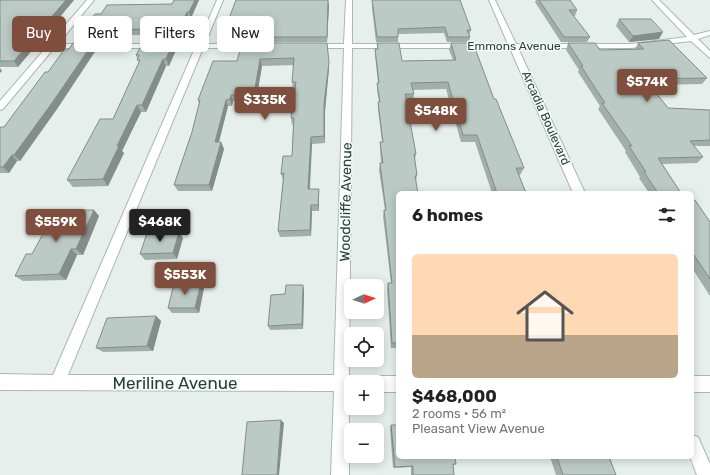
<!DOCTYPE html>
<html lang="en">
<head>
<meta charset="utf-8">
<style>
  body { margin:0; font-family:Rubik,sans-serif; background:#f6f6f6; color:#222; height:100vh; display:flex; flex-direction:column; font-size:15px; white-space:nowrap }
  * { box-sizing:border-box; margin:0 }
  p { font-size:13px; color:#767676 }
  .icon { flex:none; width:22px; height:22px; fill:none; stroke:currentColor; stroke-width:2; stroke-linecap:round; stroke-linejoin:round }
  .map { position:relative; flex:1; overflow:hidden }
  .details { position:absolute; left:396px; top:191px; width:298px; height:268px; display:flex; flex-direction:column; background:#fff; border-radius:6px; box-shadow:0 2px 10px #0003 }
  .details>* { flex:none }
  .banner { position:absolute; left:12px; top:16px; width:324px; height:36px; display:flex; gap:8px }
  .needle { width:26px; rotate:86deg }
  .tools { position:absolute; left:344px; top:279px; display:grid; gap:8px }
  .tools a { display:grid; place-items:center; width:40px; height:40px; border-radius:6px; background:#fff; box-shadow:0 2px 10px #0003; font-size:20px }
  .price { position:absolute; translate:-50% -34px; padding:0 9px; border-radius:4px; background:#804e3d; color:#fff; font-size:13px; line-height:26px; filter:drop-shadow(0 1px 2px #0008) }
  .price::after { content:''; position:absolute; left:50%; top:24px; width:12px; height:9px; margin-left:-6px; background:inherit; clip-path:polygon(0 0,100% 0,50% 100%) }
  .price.current { background:#222; color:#fff }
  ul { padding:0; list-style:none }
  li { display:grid; align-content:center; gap:8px; height:212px; padding:0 16px }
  li span { display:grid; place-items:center; height:124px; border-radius:6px; color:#555 }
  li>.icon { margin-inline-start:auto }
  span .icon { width:72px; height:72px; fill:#fffc; stroke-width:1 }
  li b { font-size:17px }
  h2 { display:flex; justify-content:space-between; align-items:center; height:48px; padding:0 16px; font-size:17px }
  .tag { padding:0 14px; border-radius:6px; background:#fff; box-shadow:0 2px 10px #0003; font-size:14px; line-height:36px }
  .tag.current { background:#804e3d; color:#fff }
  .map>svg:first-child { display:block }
</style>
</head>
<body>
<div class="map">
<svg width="710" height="475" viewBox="0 0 710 475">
  <rect width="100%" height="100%" fill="#e6efeb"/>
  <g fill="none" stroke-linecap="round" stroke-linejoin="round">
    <g stroke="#a8b8b2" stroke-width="2">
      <path id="street" d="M87,0h7l-36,44h140l19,-44h6l-18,44h51l4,2 -4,2h-53l-135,327h266l10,-327h-33l-4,-2 4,-2h33l2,-44h6v44h156l-19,-44h6l21,44h115l56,-7 -35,-37h7l35,35 16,-4v4l-12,4 12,12v7l-19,-17 -60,7h-113l67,145h-12l-63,-145h-158l-3,327 6,3 2,4h-6v8l-2,1v84h-18l3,-84 -334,-1v-16l53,1 142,-327h-141l-51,61 -3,1v-9z
        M377,376h21v16h-21v-10h-7l2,-3z
        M692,376h18v16h-18z
        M692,435l6,2 12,27v11h-13l-7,-18h2z"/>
    </g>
    <use href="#street" fill="#fff" fill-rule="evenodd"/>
  </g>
  <path fill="#a1aea9" d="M0,0h74l-56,67h-18z
    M199,0l-8,18h-2l-11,24h-28l-3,-5 2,-2h-44l-4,7h-19l-4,-5 23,-23z
    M372,0l99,30 -2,5 1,2 -1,5h-22l-3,-9 -46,1v8h-22l-4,-34z
    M536,0h34l7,10 -2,6h-2l17,21 -3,5h-26l-26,-40z
    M329,5l-2,37h-82l-1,-5 1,-3 -18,1 -2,-6z
    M619,19l40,20 -30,3 -13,-16z
    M93,43l3,7 -39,59 -37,52h-3l-8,12h-9v-45l4,-1 44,-55 20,-22z
    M242,43l87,25 -4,43v32l-13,1 -2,45h9v22h-7l-1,25 -31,1 -2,-6 5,-51 -2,-6 11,-18 1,-31h-1l-1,-7 4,-29h-2l-1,-7 2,-17 -32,1 -6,35h-23l-1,5h-4l-9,36h2l3,7 -12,42h-34l-4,-6 18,-53 7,-28 -1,-4 39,-39z
    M377,43l25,18 51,-1 -4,-10 2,-7 43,56 30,69 -4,7h-1l7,18h-34l-17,-51h-14l-15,-53 -33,1 1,4 -1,6 -7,1 10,53 -1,6 2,15 -1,7 -18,11v155h-7l-4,-60 1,-5h3l-8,-67 1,-6h1l-6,-40 1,-7h1l-1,-14v-7h2l-4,-33 1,-7 -2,-12v-7h1l-3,-28v-6h2z
    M568,43l32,7 35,-1 3,-6 69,35 -5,6 -52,1 18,23 42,2v36h-16l9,11 -6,6 -35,1 19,29h-32l-10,-15 1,-1 -15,-25 1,-1 -28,-42 2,-3 -22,-34 1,-2 -13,-20z
    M176,50l-7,16h-3l-20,46h-5l-19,39 2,2 -16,33 -35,1 -6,-7 46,-61 26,-56 -3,-8z
    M692,201l18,21v74l-18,-28z
    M94,210l5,6 -16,39h-6l-11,25 -43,1 -8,-5 17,-22z
    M183,238l-6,21 -32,1 -5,-6z
    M201,283l3,5 -5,25h-27l-4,-5z
    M304,290l-1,39 -33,1 -2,-4 17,-32z
    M156,316l5,5 -8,30 -50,1 -7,-4z
    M391,425l65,39 -3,1 1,10h-43v-8l-18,1 -3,-40z
    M550,457h59l7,18h-60z"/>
  <path fill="#838d89" d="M66,0h8l-56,67 -4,-6z
    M195,0h4l-8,18 -2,-6z
    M328,0l1,5 -2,37v-5z
    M187,12l2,6 -11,24 -2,-5z
    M102,30l3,5 -4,7 -3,-5z
    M663,32l-4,7 -30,3 4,-6z
    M93,43l3,7 -39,59 -37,52 -6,-6z
    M173,43l3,7 -7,16 -3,-7z
    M163,59l3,7 -20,46 -4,-7z
    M260,59l2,7 -6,35 -2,-7z
    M329,62v6l-4,43v32l-1,-7v-32z
    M0,68l2,3 -2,2z
    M231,95l2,6 -1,5 -2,-7z
    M226,100l2,6 -11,43 -2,-7z
    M137,105l4,7 -19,39 2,2 -16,33 -5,-7 14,-33z
    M311,137l1,7 -3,51 -1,-6z
    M221,142l3,7 -12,42 -3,-6z
    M12,155l5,6 -8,12 -6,-6z
    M319,189v22l-1,-6z
    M311,205l1,6 -1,25 -1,-6z
    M94,210l5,6 -16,39 -7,-6z
    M179,232l4,6 -6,21 -4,-6z
    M71,249l6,6 -11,25 -7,-6z
    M201,283l3,5 -5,25 -4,-5z
    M303,285l1,5 -1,39 -1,-5z
    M156,316l5,5 -8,30 -6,-5z
    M281,420l3,3 -5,52h-2z"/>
  <path fill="#bbcac4" stroke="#838d89" d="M0,0h66l-52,61h-14z
    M174,0h21l-6,12h-2l-11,25h-29l5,-8 -50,1 -4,7h-20l17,-23h6l6,-9 65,-1z
    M236,0h92l-1,37h-83l2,-8h-21z
    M372,0h88l11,30h-4l3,7h-22l-3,-10 -47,2v8h-21z
    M539,0h31l7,10h-8l21,27h-26z
    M619,19h32l12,13 -30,4z
    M669,40l38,38 -62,1 23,29 42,2v30l-20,1 13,16 -45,1 23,35h-23l-14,-21h2l-17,-26h3l-30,-43h3l-24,-37h2l-15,-23h27l5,7 44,-1 -6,-6z
    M73,43h20l-41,60 -38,52h-2l-9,12h-3v-39l1,-1h3l41,-55h3l16,-22h4z
    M143,43h30l-7,16h-3l-21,46h-5l-20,41h2l-16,33 -36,1 33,-61h13l27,-59h-3l2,-5h-3z
    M242,43h85l2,19 -5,42v32l-13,1 -3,52h11l-1,16h-7l-1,25 -32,1 6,-58 -3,1 2,-18h9l2,-38h-3l5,-36h-4l2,-24 -34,1 -6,35 -23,1 -1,4 -4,1 -11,42h6l-12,43h-35l18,-53 8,-32h-2l15,-39h24z
    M377,43h22l3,18 54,-1 -5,-17h22l21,56h2l28,69h-8l10,25h-29l-20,-58h-14l-15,-53 -37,1 3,11h-9l11,60h-2l3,21 -2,1 3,17h-20v150h-6l-4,-60h4l-8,-73h2l-6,-47h3l-3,-21h3l-5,-40h2l-3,-19h2l-4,-34h3z
    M695,200l15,22v57l-18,-27v-51z
    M56,210h38l-18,39h-5l-12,25 -44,2 11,-22h6z
    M179,232l-6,21 -33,1 7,-21z
    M201,283l-6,25h-27l6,-24z
    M286,285h17l-1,39 -34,2 3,-31 14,-1z
    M156,316l-9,30 -51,2 11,-30z
    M281,420l-4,55h-35l5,-53z
    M391,425h7v32h57l1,7h-3l1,11h-41v-9l-18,1z
    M557,457h52l7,18h-53z"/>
  <g text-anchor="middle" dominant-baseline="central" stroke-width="3" stroke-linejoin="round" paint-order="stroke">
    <g font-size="12" fill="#24423a" stroke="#f7fbf9">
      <text x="514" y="46">Emmons Avenue</text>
      <text transform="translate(546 118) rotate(66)">Arcadia Boulevard</text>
    </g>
    <g font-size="14" fill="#24423a" stroke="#f7fbf9">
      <text transform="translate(346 202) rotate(-89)">Woodcliffe Avenue</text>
    </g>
    <g font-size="17" fill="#24423a" stroke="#f7fbf9">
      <text x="175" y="383">Meriline Avenue</text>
    </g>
  </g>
</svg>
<div class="tools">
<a><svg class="needle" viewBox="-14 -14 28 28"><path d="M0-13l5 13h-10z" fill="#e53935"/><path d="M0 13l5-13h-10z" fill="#767676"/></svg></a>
<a><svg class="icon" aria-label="locate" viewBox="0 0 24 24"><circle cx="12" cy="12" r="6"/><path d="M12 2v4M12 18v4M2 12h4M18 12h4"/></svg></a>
<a>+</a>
<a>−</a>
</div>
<b class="price" style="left:647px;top:103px">$574K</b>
<b class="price" style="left:265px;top:121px">$335K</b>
<b class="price" style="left:436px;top:132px">$548K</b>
<b class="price" style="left:56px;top:243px">$559K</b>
<b class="price current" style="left:160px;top:243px">$468K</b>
<b class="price" style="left:185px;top:296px">$553K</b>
<div class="banner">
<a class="tag current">Buy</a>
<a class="tag">Rent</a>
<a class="tag">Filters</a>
<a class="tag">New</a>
</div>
<section class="details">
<h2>6 homes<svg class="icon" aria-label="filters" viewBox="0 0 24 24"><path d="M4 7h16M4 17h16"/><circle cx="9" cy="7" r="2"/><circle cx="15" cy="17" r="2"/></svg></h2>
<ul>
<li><span style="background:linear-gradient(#ffd9b3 65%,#b9a48a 0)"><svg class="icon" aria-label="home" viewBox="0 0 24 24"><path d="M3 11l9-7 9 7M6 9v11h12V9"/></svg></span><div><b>$468,000</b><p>2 rooms · 56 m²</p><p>Pleasant View Avenue</p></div></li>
</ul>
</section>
</div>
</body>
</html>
